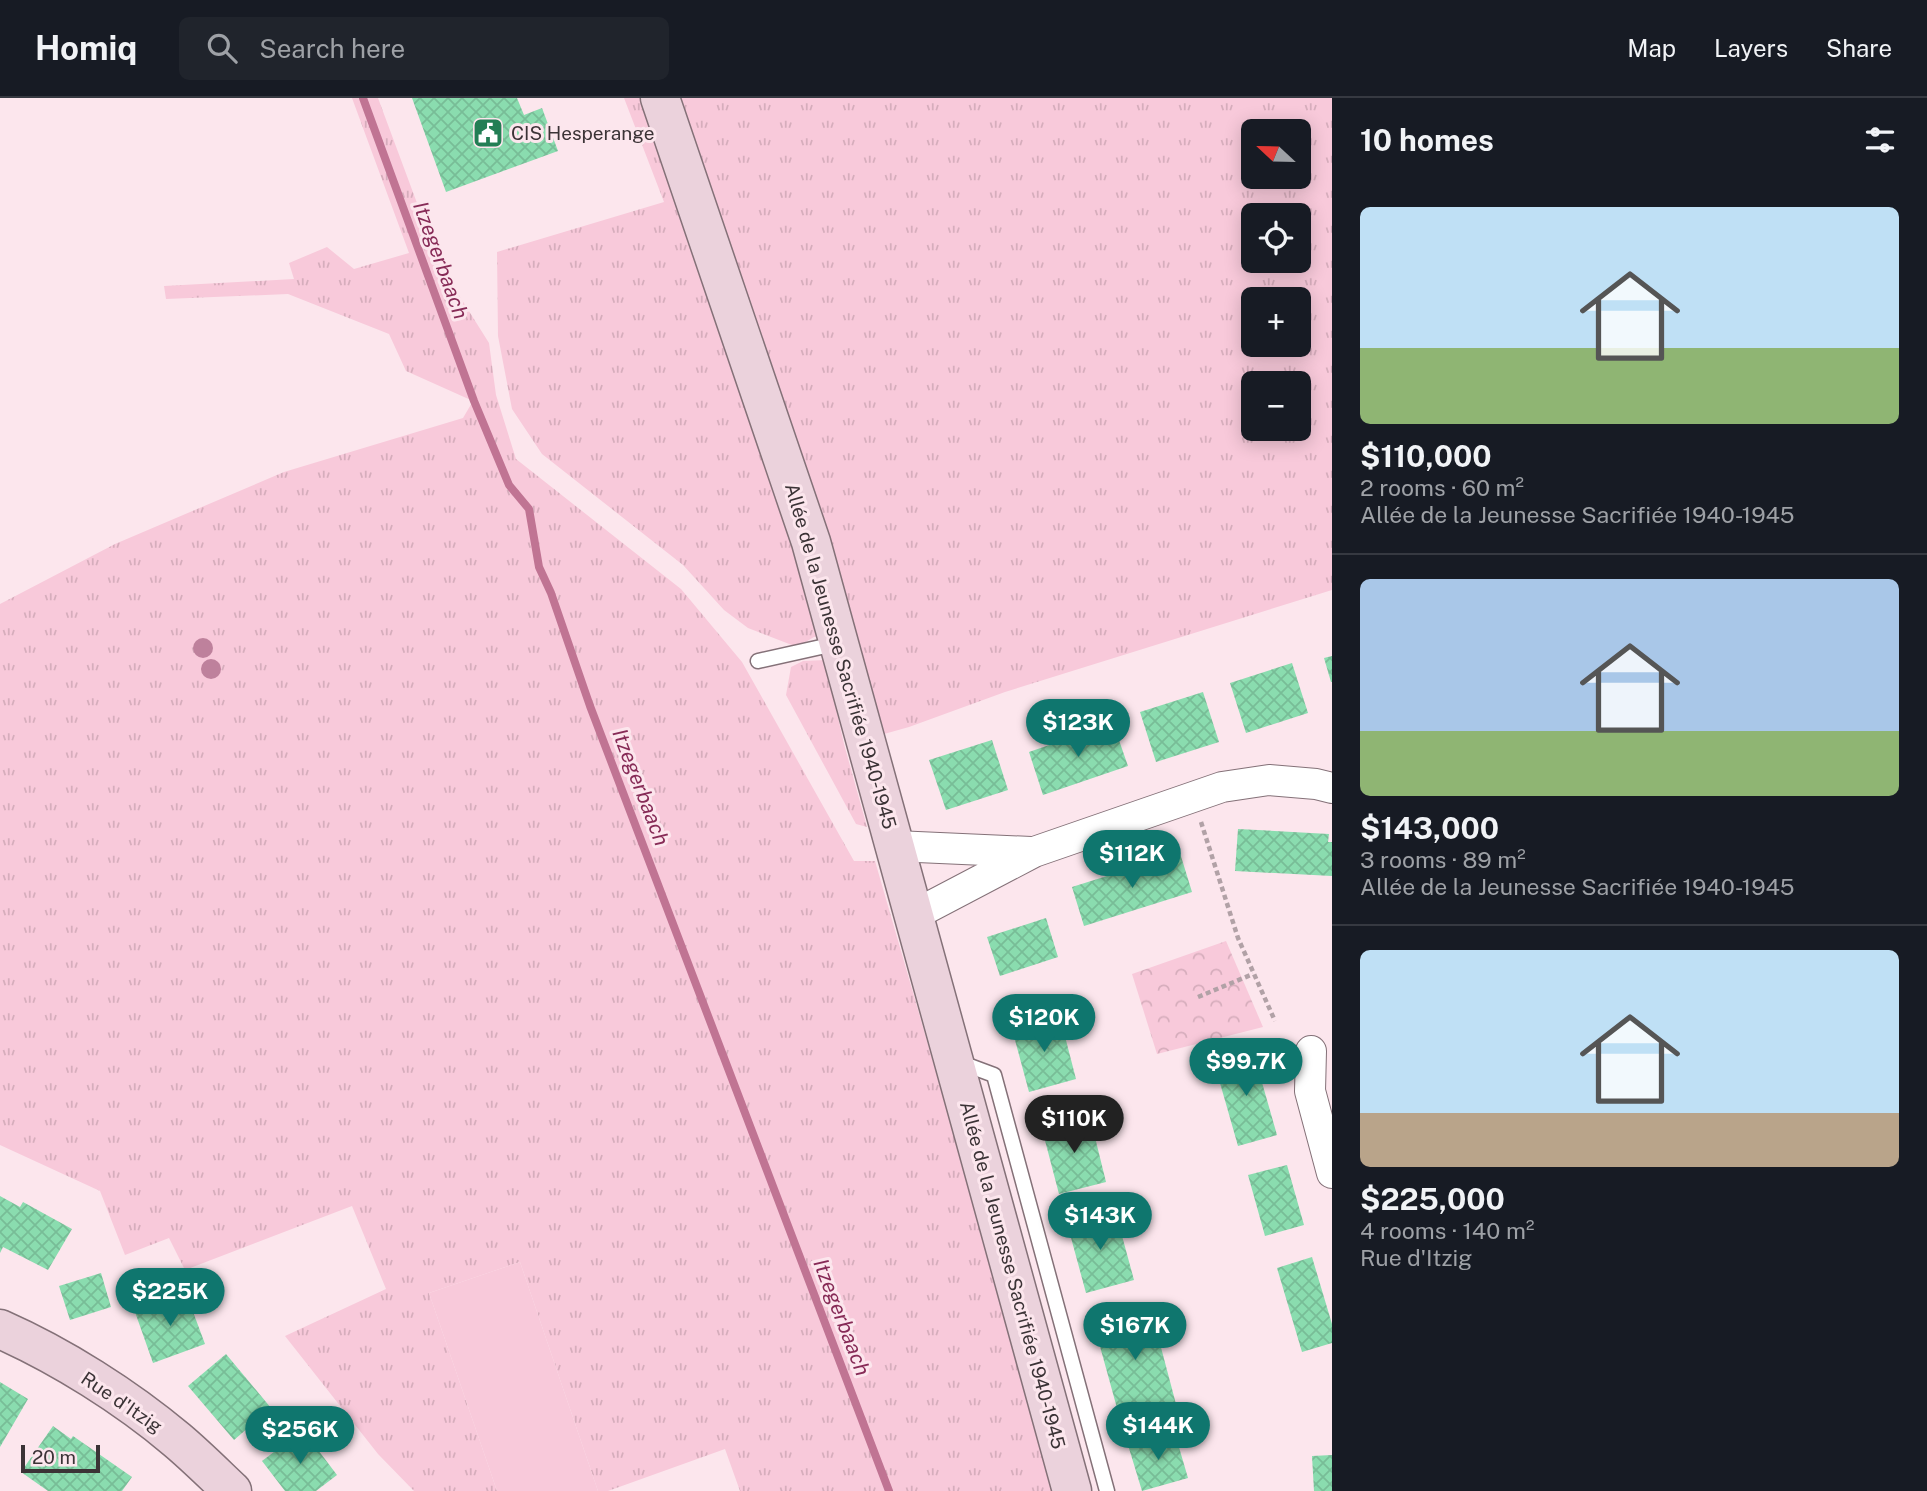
<!DOCTYPE html>
<html lang="en">
<head>
<meta charset="utf-8">
<style>
  body { margin:0; font-family:"Public Sans",sans-serif; background:#20242c; color:#f1f3f6; height:100vh; display:flex; flex-direction:column; font-size:26px; white-space:nowrap }
  * { box-sizing:border-box; margin:0 }
  p { font-size:23px; color:#9ea1a6 }
  .icon { flex:none; width:38px; height:38px; fill:none; stroke:currentColor; stroke-width:2; stroke-linecap:round; stroke-linejoin:round }
  .map { position:relative; flex:1; overflow:hidden }
  .side { display:flex; flex-direction:column; background:#171b24; width:595px }
  .side>* { flex:none }
  .needle { width:46px; rotate:292deg }
  .buttons { position:absolute; left:1241px; top:21px; display:grid; gap:14px }
  .buttons a { display:grid; place-items:center; width:70px; height:70px; border-radius:10px; background:#171b24; box-shadow:0 4px 18px #0003; font-size:35px }
  .scale { position:absolute; left:21px; bottom:18px; width:79px; box-sizing:border-box; padding-left:7px; border:4px solid #3b3336; border-top:0; font-size:19px; line-height:24px; white-space:nowrap; color:#3b3336; -webkit-text-stroke:5px #fce6ed; paint-order:stroke }
  .price { position:absolute; translate:-50% -60px; padding:0 16px; border-radius:24px; background:#0f766e; color:#fff; font-size:23px; line-height:46px; filter:drop-shadow(0 2px 4px #0008) }
  .price::after { content:''; position:absolute; left:50%; top:42px; width:21px; height:16px; margin-left:-10px; background:inherit; clip-path:polygon(0 0,100% 0,50% 100%) }
  .price.selected { background:#222; color:#fff }
  ul { padding:0; list-style:none }
  li { display:grid; align-content:center; gap:14px; height:371px; padding:0 28px }
  li+li { border-top:2px solid #363941 }
  li span { display:grid; place-items:center; height:217px; border-radius:10px; color:#555 }
  li>.icon { margin-inline-start:auto }
  span .icon { width:126px; height:126px; fill:#fffc; stroke-width:1 }
  li b { font-size:30px }
  h2 { display:flex; justify-content:space-between; align-items:center; height:84px; padding:0 28px; font-size:30px }
  header { display:flex; align-items:center; gap:42px; box-sizing:border-box; height:98px; padding:0 35px; background:#171b24; border-bottom:2px solid #363941 }
  header strong { font-size:33px }
  nav { display:flex; gap:38px; margin-inline-start:auto; font-size:24px }
  .search { width:490px; height:63px; background:#20242c; display:flex; align-items:center; gap:18px; box-sizing:border-box; padding:0 24px; border-radius:10px; color:#9ea1a6; font-size:26px }
  main { display:flex; flex:1; min-height:0 }
  .map>svg:first-child { display:block }
</style>
</head>
<body>
<header>
<strong>Homiq</strong>
<div class="search"><svg class="icon" aria-label="search" viewBox="0 0 24 24"><circle cx="10" cy="10" r="6"/><path d="M15 15l6 6"/></svg>Search here</div>
<nav><a>Map</a><a>Layers</a><a>Share</a></nav>
</header>
<main>
<div class="map">
<svg width="1332" height="1393" viewBox="0 0 1332 1393">
  <defs>
    <pattern id="grass-tufts" width="24" height="20" patternUnits="userSpaceOnUse" patternTransform="scale(1.75)"><rect width="24" height="20" fill="#f8c9da"/><path d="M3 7l-1-3M5 7V3M7 7l1-3M15 17l-1-3M17 17v-4M19 17l1-3" fill="none" stroke="#d6adbc"/></pattern>
    <pattern id="park-crowns" width="20" height="18" patternUnits="userSpaceOnUse" patternTransform="scale(1.75)"><rect width="20" height="18" fill="#f8c9da"/><path d="M2 6a3 3 0 1 1 6 0M12 15a3 3 0 1 1 6 0" fill="none" stroke="#d6adbc"/></pattern>
    <pattern id="building-cross-hatch" width="8" height="8" patternUnits="userSpaceOnUse" patternTransform="scale(1.75)"><rect width="8" height="8" fill="#8adcaf"/><path d="M0 0l8 8M0 8l8-8" fill="none" stroke="#78bd97"/></pattern>
  </defs>
  <rect width="100%" height="100%" fill="#fce6ed"/>
  <path fill="url(#grass-tufts)" fill-rule="evenodd" d="M352,0h26l62,167 49,78 7,52 20,64 165,130 61,73 112,199h21l182,630h-317l-15,-42 -117,42h-10l-78,-229 -91,31 68,198h-83l-36,-37 -93,-118 101,-47 -34,-83 -167,64 -16,-32 -44,17 -25,-64 -100,-46v-541l115,-60 169,-72 179,-54 10,-17 -67,-30 -17,-37 -101,-40 -122,5 -2,-13 130,-7 -5,-16 38,-16 27,22 55,-16z
    M624,0h708v492l-327,102 -96,35 -32,9 -29,-104 -34,5 -17,10 -49,-19 -24,-18 -41,-45 -141,-111 -30,-45 -14,-73 -1,-84 167,-50zM1253,33h45v46h-45zM1253,117h45v46h-45zM1253,201h45v46h-45zM1253,285h45v46h-45z
    M825,562l19,84 23,83 -11,-3 -70,-129 5,-28 12,-6z"/>
  <path fill="url(#park-crowns)" d="M1226,843l37,86 -106,27 -25,-80z"/>
  <path fill="#f8c9da" d="M520,1164l78,229h-101l-68,-198z"/>
  <g fill="none" stroke-linecap="round" stroke-linejoin="round">
    <path stroke="#c07493" stroke-width="8" d="M363,0l111,303 35,84 20,24 10,58 12,26 39,113 299,785"/>
  </g>
  <path fill="url(#building-cross-hatch)" d="M412,0h105l7,17 18,-7 16,43 -112,41z
    M1332,558v26h-1l-7,-24z
    M1292,565l16,50 -62,20 -16,-50z
    M1203,594l16,50 -63,20 -16,-50z
    M1113,625l15,43 -85,29 -14,-43z
    M992,642l16,50 -62,20 -17,-50z
    M1238,731l91,5 -1,8h4v34l-97,-5z
    M1180,755l12,39 -108,34 -12,-39z
    M1046,820l12,39 -58,19 -13,-39z
    M1060,919l16,62 -47,13 -17,-63z
    M1253,953l24,84 -39,11 -24,-84z
    M1090,1019l16,65 -47,12 -17,-65z
    M1287,1067l17,60 -39,11 -17,-61z
    M0,1098l20,11 3,-5 49,27 -24,41 -45,-23 -3,6z
    M1115,1112l19,70 -48,13 -19,-70z
    M1312,1159l20,67v19l-30,9 -25,-84z
    M101,1175l10,34 -41,13 -11,-34z
    M186,1195l19,51 -52,19 -18,-51z
    M1150,1208l26,98 -56,15 -27,-98z
    M226,1256l45,54 -37,32 -46,-54z
    M0,1284l28,17 -28,48z
    M53,1328l18,13 2,-3 59,41 -10,14h-74l-27,-19z
    M303,1332l34,45 -21,16h-31l-23,-30z
    M1162,1337l1,6 13,-4 12,41 -46,13 -14,-46z
    M1332,1357v36h-18l-2,-35z"/>
  <g fill="none" stroke-linecap="round" stroke-linejoin="round">
    <g stroke="#847178" stroke-width="17">
      <path id="service" d="M758,563l81,-18
        M959,964l35,13 113,416"/>
    </g>
    <g stroke="#847178" stroke-width="32">
      <path id="minor" d="M895,748l136,6
        M914,817l120,-63 188,-65 47,-7 47,4 16,4
        M1311,953l-1,40 22,82"/>
    </g>
    <g stroke="#847178" stroke-width="41">
      <path id="secondary" d="M660,0l151,444 261,949
        M0,1231c61,27 126,68 177,111 19,16 37,34 55,51"/>
    </g>
    <path stroke="#b1a1a6" stroke-width="4.5" stroke-dasharray="5 3.5" stroke-linecap="butt" d="M1201,724l37,116 37,83
      M1198,899l55,-23"/>
    <use href="#service" stroke="#fff" stroke-width="14"/>
    <use href="#minor" stroke="#fff" stroke-width="30"/>
    <use href="#secondary" stroke="#ebd2dc" stroke-width="38"/>
  </g>
  <g fill="#be819c">
    <circle cx="203" cy="550" r="10"/>
    <circle cx="211" cy="571" r="10"/>
  </g>
  <defs>
    <g id="civic-square" transform="scale(1.575)"><rect x="-9" y="-9" width="18" height="18" rx="4" fill="#227e54" stroke="#fce6ed"/><path d="M-.6-6.5H3V-4.5H.6V-3L4-1V1h2V6H-6V1h2V-1L-.6-3ZM-1.2 2.5V6h2.4V2.5Z" fill="#fff"/></g>
  </defs>
  <g fill-rule="evenodd">
    <use href="#civic-square" x="488" y="35"/>
  </g>
  <g text-anchor="middle" dominant-baseline="central" stroke-width="6" stroke-linejoin="round" paint-order="stroke">
    <g font-size="19" fill="#3b3336" stroke="#fce6ed" text-anchor="start">
      <text x="511" y="35">CIS Hesperange</text>
    </g>
    <g font-size="19" fill="#3b3336" stroke="#fce6ed">
      <text transform="translate(841 558) rotate(74)">Allée de la Jeunesse Sacrifiée 1940-1945</text>
      <text transform="translate(1013 1177) rotate(75)">Allée de la Jeunesse Sacrifiée 1940-1945</text>
      <text transform="translate(122 1304) rotate(34)">Rue d'Itzig</text>
    </g>
    <g font-size="21" font-style="italic" fill="#872b57" stroke="#fce6ed">
      <text transform="translate(441 162) rotate(70)">Itzegerbaach</text>
      <text transform="translate(641 689) rotate(69)">Itzegerbaach</text>
      <text transform="translate(842 1219) rotate(69)">Itzegerbaach</text>
    </g>
  </g>
</svg>
<div class="buttons">
<a><svg class="needle" viewBox="-14 -14 28 28"><path d="M0-13l5 13h-10z" fill="#e53935"/><path d="M0 13l5-13h-10z" fill="#9ea1a6"/></svg></a>
<a><svg class="icon" aria-label="locate" viewBox="0 0 24 24"><circle cx="12" cy="12" r="6"/><path d="M12 2v4M12 18v4M2 12h4M18 12h4"/></svg></a>
<a>+</a>
<a>−</a>
</div>
<div class="scale">20 m</div>
<b class="price" style="left:1078px;top:661px">$123K</b>
<b class="price" style="left:1132px;top:792px">$112K</b>
<b class="price" style="left:1044px;top:956px">$120K</b>
<b class="price" style="left:1246px;top:1000px">$99.7K</b>
<b class="price selected" style="left:1074px;top:1057px">$110K</b>
<b class="price" style="left:1100px;top:1154px">$143K</b>
<b class="price" style="left:170px;top:1230px">$225K</b>
<b class="price" style="left:1135px;top:1264px">$167K</b>
<b class="price" style="left:1158px;top:1364px">$144K</b>
<b class="price" style="left:300px;top:1368px">$256K</b>
</div>
<section class="side">
<h2>10 homes<svg class="icon" aria-label="filters" viewBox="0 0 24 24"><path d="M4 7h16M4 17h16"/><circle cx="9" cy="7" r="2"/><circle cx="15" cy="17" r="2"/></svg></h2>
<ul>
<li><span style="background:linear-gradient(#bfe0f5 65%,#8fb573 0)"><svg class="icon" aria-label="home" viewBox="0 0 24 24"><path d="M3 11l9-7 9 7M6 9v11h12V9"/></svg></span><div><b>$110,000</b><p>2 rooms · 60 m²</p><p>Allée de la Jeunesse Sacrifiée 1940-1945</p></div></li>
<li><span style="background:linear-gradient(#a9c7e8 70%,#8fb573 0)"><svg class="icon" aria-label="home" viewBox="0 0 24 24"><path d="M3 11l9-7 9 7M6 9v11h12V9"/></svg></span><div><b>$143,000</b><p>3 rooms · 89 m²</p><p>Allée de la Jeunesse Sacrifiée 1940-1945</p></div></li>
<li><span style="background:linear-gradient(#bfe0f5 75%,#b9a48a 0)"><svg class="icon" aria-label="home" viewBox="0 0 24 24"><path d="M3 11l9-7 9 7M6 9v11h12V9"/></svg></span><div><b>$225,000</b><p>4 rooms · 140 m²</p><p>Rue d'Itzig</p></div></li>
</ul>
</section>
</main>
</body>
</html>
